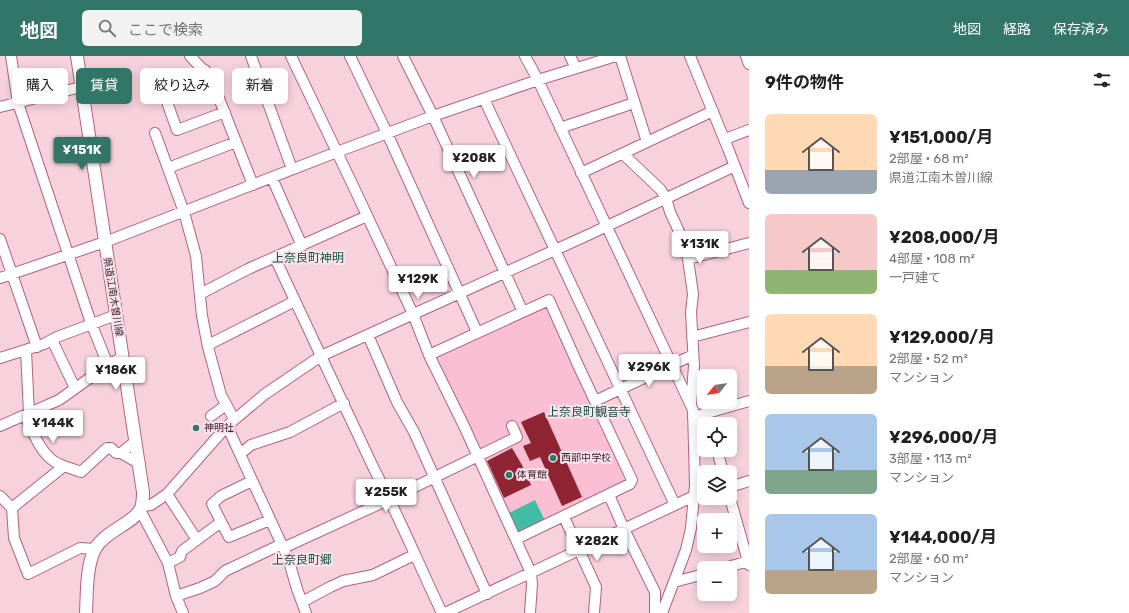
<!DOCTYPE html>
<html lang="ja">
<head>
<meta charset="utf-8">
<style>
  body { margin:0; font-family:Rubik,"Noto Sans JP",sans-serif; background:#f2f2f2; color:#202124; height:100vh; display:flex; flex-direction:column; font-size:15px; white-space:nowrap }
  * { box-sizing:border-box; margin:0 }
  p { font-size:13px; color:#757577 }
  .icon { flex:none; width:22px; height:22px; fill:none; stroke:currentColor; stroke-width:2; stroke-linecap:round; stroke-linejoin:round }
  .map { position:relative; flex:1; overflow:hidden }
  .sheet { display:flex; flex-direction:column; background:#fff; width:380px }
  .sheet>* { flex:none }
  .guide { position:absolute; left:12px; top:12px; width:380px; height:36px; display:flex; gap:8px }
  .needle { width:26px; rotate:240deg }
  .buttons { position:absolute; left:697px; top:313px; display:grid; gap:8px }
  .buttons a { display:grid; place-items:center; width:40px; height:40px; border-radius:6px; background:#fff; box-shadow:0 2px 10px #0003; font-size:20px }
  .price { position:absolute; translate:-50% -34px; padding:0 9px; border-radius:4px; background:#fff; color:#222; font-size:13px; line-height:26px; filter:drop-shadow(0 1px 2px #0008) }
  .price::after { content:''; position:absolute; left:50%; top:24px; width:12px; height:9px; margin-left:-6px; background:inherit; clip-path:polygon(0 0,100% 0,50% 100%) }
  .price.on { background:#327668; color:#fff }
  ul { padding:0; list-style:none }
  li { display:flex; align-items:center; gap:12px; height:100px; padding:0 16px }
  li span { display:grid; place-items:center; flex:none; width:112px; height:80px; border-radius:6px; color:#555 }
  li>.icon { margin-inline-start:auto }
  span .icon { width:48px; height:48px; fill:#fffc; stroke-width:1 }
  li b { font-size:17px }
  h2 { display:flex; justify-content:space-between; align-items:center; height:48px; padding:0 16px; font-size:17px }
  .tag { padding:0 14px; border-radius:6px; background:#fff; box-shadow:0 2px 10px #0003; font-size:14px; line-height:36px }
  .tag.on { background:#327668; color:#fff }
  header { display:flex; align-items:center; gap:24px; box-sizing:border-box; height:56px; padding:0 20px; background:#327668; color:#fff }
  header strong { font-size:19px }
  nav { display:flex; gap:22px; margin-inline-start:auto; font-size:14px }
  .search { width:280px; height:36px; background:#f2f2f2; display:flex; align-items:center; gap:10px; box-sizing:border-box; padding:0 14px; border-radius:6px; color:#757577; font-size:15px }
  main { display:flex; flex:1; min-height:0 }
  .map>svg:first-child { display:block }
</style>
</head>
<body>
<header>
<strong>地図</strong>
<div class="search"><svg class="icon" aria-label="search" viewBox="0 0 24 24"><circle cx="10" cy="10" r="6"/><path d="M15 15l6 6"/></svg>ここで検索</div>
<nav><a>地図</a><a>経路</a><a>保存済み</a></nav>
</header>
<main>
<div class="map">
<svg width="749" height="557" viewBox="0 0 749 557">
  <rect width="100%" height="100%" fill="#f7d2dd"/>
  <path fill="#fabfd2" d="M548,247l80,179 -112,57 -80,-184z"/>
  <path fill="#41bca5" d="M535,444l10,21 -28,13 -10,-20z"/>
  <path fill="#8f2432" d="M544,356l38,85 -20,9 -22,-49 -10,4 -7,-15 8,-3 -10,-21z
    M512,392l10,17 9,20 -27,13 -17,-37z"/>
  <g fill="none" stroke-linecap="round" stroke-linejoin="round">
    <g stroke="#b2627f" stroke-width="12">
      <path id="minor" d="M11,0l7,47 73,220 17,42
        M190,0l21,22 42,107
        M251,0l41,113
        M291,0l65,136 57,122 16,41 35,71 67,147 1,11 -2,29
        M350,0l37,77 90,199
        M403,0l30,60 90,196
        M525,0l13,24 155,330 2,75 -4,43 -5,22 -24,63
        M570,0l6,12
        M620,0l27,86
        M690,0l39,95 20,52
        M746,0l3,8
        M156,32l49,-18
        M484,43l191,406
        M168,49l9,25 48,-18
        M0,51l81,-20
        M560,72l74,-25
        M155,77l29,79 12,44 6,60 6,31 13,48 13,24
        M725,83l24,-9
        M623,98l37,35 6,9 4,14 13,28 5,19 5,35 -2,18 3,54 -3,39
        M168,112l68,-26
        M581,117l132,-62
        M272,122l30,68
        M0,183l37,108
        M275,202l99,211c25,47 45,96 68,144
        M688,203l61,-16
        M0,222l105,-36 232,-90 96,-36 105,-36 78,-24
        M200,238l48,-25 119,-53
        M368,279l29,67 17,30 73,162
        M692,281l57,-15
        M52,284l23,48
        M208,289l87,-44
        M26,294l3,64
        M429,299l120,-55 29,65 54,115 -2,4 -114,55
        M0,302l44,-14 13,-7 59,-22
        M595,345l98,-46
        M707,357l3,11
        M25,360c7,14 14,33 26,43 8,7 20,9 30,13l26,-24h4l5,5h5l15,-12
        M211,360l15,-11
        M693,361l56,-16
        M0,370l59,-26 49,-35 15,-8
        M227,370l61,132 9,31 9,24
        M717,394l6,22
        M121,397l19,11
        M240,398l11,-9 39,-13 54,-29
        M252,425l-31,15 -9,8 17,33 41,-17
        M730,431l19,-6
        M167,438l30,46
        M609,439l15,34 31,63v21
        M0,440l12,12 2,30 14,36 52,-26 15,1
        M730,442l19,67
        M142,450l9,-1 16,-11 60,-68 38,-32 56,-38 267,-121 147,-69
        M12,452l52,-42
        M140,454l28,53 8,33 7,17
        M564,461l32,70 -2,26
        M283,492l107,-49 127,-62 -5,-11
        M168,507l12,-6 2,-6 39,-29
        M724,512l25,-7
        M674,526l30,-8
        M176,540l24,-8 15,-7 10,-10 57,-27
        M302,546l28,-15 13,-6 30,-6 41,-20
        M445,557l249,-117 10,-2"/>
    </g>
    <g stroke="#b2627f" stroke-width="14">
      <path id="major" d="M77,0l66,436c0,6 0,13 -3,18 -8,14 -35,21 -45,39 -9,17 -8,45 -9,64"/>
    </g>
    <use href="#minor" stroke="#fff" stroke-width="10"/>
    <use href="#major" stroke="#fff" stroke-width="12"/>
  </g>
  <g fill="#327668" stroke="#f8e5eb" stroke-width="1.5">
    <circle cx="196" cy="372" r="4"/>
    <circle cx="553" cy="402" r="4"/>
    <circle cx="509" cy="419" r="4"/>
  </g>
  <g text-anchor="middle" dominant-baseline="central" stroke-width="4" stroke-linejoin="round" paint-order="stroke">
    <g font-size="10" fill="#44222e" stroke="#f8e5eb">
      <text transform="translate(113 241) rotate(81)">県道江南木曽川線</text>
    </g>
    <g font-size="10" fill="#44222e" stroke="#f8e5eb" text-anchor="start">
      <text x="204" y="372">神明社</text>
      <text x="561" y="402">西部中学校</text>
      <text x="517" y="419">体育館</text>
    </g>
    <g font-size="12" fill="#184f45" stroke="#f8e5eb">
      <text x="308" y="202">上奈良町神明</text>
      <text x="589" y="356">上奈良町観音寺</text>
      <text x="302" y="504">上奈良町郷</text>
    </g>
  </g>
</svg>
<div class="buttons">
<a><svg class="needle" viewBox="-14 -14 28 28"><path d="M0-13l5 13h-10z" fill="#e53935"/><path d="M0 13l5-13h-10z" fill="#757577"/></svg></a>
<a><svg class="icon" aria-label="locate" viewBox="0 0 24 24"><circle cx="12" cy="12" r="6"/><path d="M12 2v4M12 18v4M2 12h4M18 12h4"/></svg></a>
<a><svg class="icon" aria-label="layers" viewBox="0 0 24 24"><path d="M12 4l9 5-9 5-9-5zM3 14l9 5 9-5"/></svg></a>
<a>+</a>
<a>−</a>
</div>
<b class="price on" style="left:82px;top:115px">¥151K</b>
<b class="price" style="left:474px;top:123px">¥208K</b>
<b class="price" style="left:700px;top:209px">¥131K</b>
<b class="price" style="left:418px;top:244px">¥129K</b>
<b class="price" style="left:649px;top:332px">¥296K</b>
<b class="price" style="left:116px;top:335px">¥186K</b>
<b class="price" style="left:53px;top:388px">¥144K</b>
<b class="price" style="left:386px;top:457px">¥255K</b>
<b class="price" style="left:597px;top:506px">¥282K</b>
<div class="guide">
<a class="tag">購入</a>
<a class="tag on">賃貸</a>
<a class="tag">絞り込み</a>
<a class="tag">新着</a>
</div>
</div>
<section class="sheet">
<h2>9件の物件<svg class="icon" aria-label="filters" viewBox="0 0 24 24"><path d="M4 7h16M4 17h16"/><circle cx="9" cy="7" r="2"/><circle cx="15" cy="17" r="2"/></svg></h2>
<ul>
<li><span style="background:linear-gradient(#ffd9b3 70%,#9aa5b1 0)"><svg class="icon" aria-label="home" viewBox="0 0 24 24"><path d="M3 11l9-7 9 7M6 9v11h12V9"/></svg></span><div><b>¥151,000/月</b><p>2部屋 · 68 m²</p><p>県道江南木曽川線</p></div></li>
<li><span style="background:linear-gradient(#f6c9c9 70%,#8fb573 0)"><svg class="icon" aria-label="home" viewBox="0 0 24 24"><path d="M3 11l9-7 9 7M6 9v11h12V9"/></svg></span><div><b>¥208,000/月</b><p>4部屋 · 108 m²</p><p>一戸建て</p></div></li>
<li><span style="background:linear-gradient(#ffd9b3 65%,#b9a48a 0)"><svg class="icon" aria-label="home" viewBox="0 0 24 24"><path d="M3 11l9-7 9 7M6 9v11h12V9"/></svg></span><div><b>¥129,000/月</b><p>2部屋 · 52 m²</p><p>マンション</p></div></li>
<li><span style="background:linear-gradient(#a9c7e8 70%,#7fa58c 0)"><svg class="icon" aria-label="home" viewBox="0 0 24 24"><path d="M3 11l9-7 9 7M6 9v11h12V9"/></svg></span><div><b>¥296,000/月</b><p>3部屋 · 113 m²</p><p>マンション</p></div></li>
<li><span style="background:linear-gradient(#a9c7e8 70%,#b9a48a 0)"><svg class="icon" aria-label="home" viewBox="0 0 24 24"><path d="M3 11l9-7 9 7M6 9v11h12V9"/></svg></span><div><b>¥144,000/月</b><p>2部屋 · 60 m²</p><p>マンション</p></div></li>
</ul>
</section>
</main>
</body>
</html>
